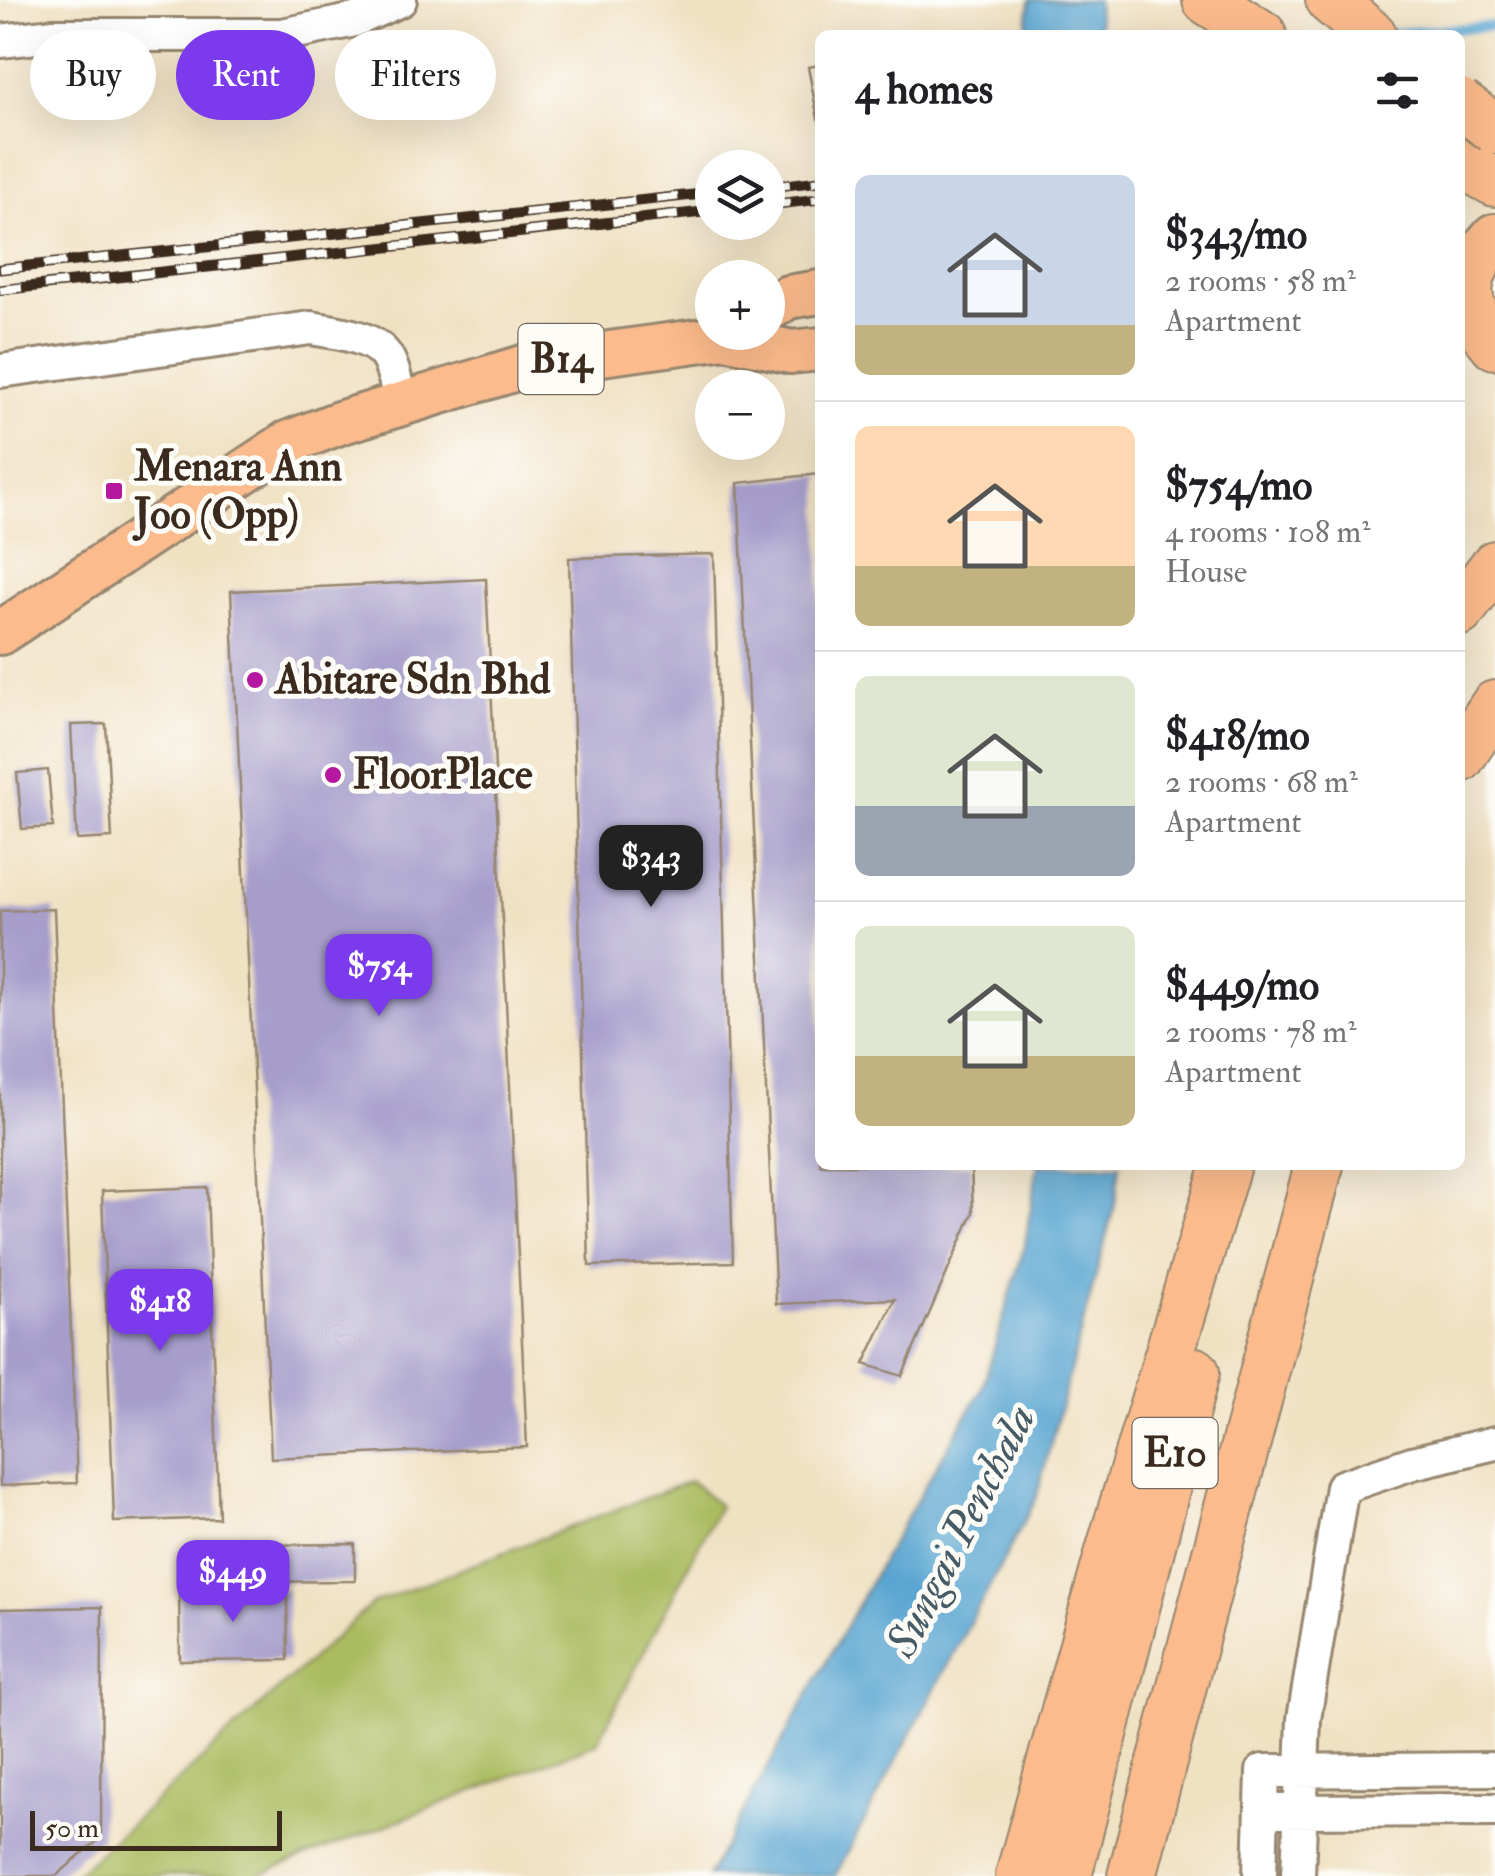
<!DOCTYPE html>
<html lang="en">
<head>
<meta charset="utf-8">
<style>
  body { margin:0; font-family:"IM FELL Double Pica",serif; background:#f6f6f6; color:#202124; height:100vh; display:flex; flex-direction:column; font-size:38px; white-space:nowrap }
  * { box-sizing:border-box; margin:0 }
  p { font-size:32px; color:#757577 }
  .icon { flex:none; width:55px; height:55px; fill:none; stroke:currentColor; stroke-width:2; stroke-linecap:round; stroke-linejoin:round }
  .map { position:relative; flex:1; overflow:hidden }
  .side { position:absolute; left:815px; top:30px; width:650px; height:1140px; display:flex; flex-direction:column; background:#fff; border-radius:15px; box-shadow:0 10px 40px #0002 }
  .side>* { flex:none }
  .top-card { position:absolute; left:30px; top:30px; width:635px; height:90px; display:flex; gap:20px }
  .buttons { position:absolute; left:695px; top:150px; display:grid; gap:20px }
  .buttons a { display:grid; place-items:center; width:90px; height:90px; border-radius:50%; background:#fff; box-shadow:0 10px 40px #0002; font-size:50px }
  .scale { position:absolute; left:30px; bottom:25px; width:252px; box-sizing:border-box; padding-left:10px; border:5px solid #3b2a1e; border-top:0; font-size:28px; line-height:35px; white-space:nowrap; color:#3b2a1e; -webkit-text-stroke:8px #fdfcf7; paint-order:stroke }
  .price { position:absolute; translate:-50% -85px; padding:0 22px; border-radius:20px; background:#7c3aed; color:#fff; font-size:32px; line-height:65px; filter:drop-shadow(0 2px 5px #0008) }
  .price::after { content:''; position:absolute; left:50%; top:60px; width:30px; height:22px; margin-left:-15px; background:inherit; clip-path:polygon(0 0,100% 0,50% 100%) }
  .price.selected { background:#222; color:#fff }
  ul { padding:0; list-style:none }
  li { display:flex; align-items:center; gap:30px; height:250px; padding:0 40px }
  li+li { border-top:2px solid #e0e0e0 }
  li span { display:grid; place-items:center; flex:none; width:280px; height:200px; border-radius:15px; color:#555 }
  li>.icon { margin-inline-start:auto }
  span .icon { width:120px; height:120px; fill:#fffc; stroke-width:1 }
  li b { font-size:42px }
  h2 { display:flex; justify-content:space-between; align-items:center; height:120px; padding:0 40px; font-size:42px }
  .pill { padding:0 35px; border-radius:45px; background:#fff; box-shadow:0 10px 40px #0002; font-size:35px; line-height:90px }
  .pill.selected { background:#7c3aed; color:#fff }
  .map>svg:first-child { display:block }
</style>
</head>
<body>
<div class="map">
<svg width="1495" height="1876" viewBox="0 0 1495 1876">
  <rect width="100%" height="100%" fill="#fdfcf7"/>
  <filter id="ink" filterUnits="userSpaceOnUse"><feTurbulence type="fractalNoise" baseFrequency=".01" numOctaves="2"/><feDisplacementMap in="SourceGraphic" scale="20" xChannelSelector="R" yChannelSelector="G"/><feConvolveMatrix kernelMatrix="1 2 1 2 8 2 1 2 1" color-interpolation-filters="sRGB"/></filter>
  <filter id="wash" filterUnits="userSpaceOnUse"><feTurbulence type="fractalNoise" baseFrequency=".0048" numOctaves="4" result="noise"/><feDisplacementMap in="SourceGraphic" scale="40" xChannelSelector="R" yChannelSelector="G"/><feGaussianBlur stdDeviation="2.25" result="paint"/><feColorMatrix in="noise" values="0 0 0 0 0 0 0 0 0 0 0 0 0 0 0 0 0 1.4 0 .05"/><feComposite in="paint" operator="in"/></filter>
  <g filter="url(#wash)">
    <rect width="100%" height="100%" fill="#f0e1c3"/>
    <path fill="#abbc60" stroke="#73733f" stroke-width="2.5" d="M690,1481l29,25 -122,237 -341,133h-182l299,-273z"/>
    <path fill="#58a5d1" stroke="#4a6878" stroke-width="2.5" d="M1030,0h67l2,35h-73z
      M1038,1165h82l-5,39 -79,295 -201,377h-127l186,-337 88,-150 43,-145z"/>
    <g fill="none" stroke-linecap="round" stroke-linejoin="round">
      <path stroke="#58a5d1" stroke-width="10" d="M1381,34l114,-8"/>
    </g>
    <g id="blocks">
      <path fill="#a69dcb" d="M820,65v54h-2l-10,-52z
        M820,474v691h151l2,48 -71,163 -38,-12 31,-65 -119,5 -38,-821z
        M714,554l19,708 -144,4 -20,-708z
        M486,579l41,868 -256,11 -40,-867z
        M106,724l6,114 -35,2 -6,-115z
        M48,770l5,57 -31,2 -5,-56z
        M54,909l23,574 -77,3v-575z
        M207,1187l12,331 -105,4 -12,-331z
        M355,1544v37l-111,1 -1,-37z
        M287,1589l1,71 -108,1 -1,-71z
        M102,1607l-1,231 -45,38h-56v-267z"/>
    </g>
  </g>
  <g filter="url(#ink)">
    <use href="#blocks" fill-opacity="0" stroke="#968670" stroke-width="2.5"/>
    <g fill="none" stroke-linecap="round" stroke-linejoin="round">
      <g stroke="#968670" stroke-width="38">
        <path id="minor" d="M0,41l54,-6h228l73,-15 45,-20
          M0,371l311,-43c22,4 61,7 75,28 8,12 11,33 15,47
          M1277,1811l218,-1
          M1260,1876l3,-105 232,-2
          M1298,1876l6,-157 38,-232 70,-24 83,-20"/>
      </g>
      <g stroke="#968670" stroke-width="48">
        <path id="major" d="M768,310l20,-13 32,-5
          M0,633l287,-190 52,-20 197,-60 190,-26 65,15 29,-3"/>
      </g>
      <g stroke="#968670" stroke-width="52">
        <path id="highway" d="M1207,0l55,35
          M1330,0l42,35
          M1460,163l35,19
          M1495,238c-37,42 -34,65 0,107
          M1460,611l35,-46
          M1460,758l35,-53
          M1020,1876l91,-328 115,-383
          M1067,1876l128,-504
          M1132,1876l187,-711"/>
      </g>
      <use href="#minor" stroke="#fff" stroke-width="32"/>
      <use href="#major" stroke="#fbbb8c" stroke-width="42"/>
      <use href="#highway" stroke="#fbbb8c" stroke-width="48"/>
      <g stroke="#3b2a1e" stroke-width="11">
        <path id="rail" d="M1460,116l35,-4
          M1460,134l35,-3
          M768,187l52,-6
          M768,205l52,-6
          M0,269l712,-76
          M0,290l712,-79"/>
      </g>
      <use href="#rail" stroke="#fdfcf7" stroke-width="8" stroke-dasharray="22" stroke-linecap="butt"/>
      <g stroke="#968670" stroke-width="52" stroke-linecap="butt">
        <path id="highway-bridge" d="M1460,104l35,25"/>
      </g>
      <use href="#highway-bridge" stroke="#fbbb8c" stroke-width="48"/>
    </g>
  </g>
  <g fill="#b5179e" stroke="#fdfcf7" stroke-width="4">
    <rect x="104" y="481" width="20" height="20" rx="5"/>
    <circle cx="255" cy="680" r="10"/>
    <circle cx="333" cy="775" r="10"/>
  </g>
  <g text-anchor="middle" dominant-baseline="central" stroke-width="10" stroke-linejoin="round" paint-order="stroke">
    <g fill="#fdfcf7" stroke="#75695f" stroke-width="2.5">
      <rect x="518.5" y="324" width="85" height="70" rx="8"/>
      <rect x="1132.5" y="1418" width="85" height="70" rx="8"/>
    </g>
    <g font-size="40" font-weight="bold" fill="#3b2a1e">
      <text x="561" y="359">B14</text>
      <text x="1175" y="1453">E10</text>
    </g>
    <g font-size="42" font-weight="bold" fill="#3b2a1e" stroke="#fdfcf7" text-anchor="start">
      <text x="134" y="467">Menara Ann<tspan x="134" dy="48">Joo (Opp)</tspan></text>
      <text x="275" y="680">Abitare Sdn Bhd</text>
      <text x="353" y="775">FloorPlace</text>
    </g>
    <g font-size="45" font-style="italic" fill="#475b66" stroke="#fdfcf7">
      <text transform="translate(961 1531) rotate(-63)">Sungai Penchala</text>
    </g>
  </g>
</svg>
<div class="buttons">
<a><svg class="icon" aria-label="layers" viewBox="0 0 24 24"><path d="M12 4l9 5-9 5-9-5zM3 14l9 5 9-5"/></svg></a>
<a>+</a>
<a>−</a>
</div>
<div class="scale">50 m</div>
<b class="price selected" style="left:651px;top:910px">$343</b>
<b class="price" style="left:379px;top:1019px">$754</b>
<b class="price" style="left:160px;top:1354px">$418</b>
<b class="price" style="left:233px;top:1625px">$449</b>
<div class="top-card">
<a class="pill">Buy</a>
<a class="pill selected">Rent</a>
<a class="pill">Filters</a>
</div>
<section class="side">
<h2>4 homes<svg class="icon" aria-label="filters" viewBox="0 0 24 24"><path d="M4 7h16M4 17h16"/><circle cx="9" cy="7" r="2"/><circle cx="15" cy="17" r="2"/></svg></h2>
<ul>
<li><span style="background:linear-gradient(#c9d6e8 75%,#c2b280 0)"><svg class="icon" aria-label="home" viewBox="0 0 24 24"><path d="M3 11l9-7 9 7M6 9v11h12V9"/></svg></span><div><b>$343/mo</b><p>2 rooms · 58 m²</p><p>Apartment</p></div></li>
<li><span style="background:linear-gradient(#ffd9b3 70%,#c2b280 0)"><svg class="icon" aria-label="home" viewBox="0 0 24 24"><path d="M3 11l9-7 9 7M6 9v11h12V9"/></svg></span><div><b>$754/mo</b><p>4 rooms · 108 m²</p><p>House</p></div></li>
<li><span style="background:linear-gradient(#dfe7d0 65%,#9aa5b1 0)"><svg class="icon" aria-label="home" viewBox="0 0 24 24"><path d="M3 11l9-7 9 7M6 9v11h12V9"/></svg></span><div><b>$418/mo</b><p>2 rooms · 68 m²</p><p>Apartment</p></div></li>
<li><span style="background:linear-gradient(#dfe7d0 65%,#c2b280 0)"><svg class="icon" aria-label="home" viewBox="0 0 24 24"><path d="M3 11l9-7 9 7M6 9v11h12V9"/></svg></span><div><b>$449/mo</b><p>2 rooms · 78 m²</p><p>Apartment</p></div></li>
</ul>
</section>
</div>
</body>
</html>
